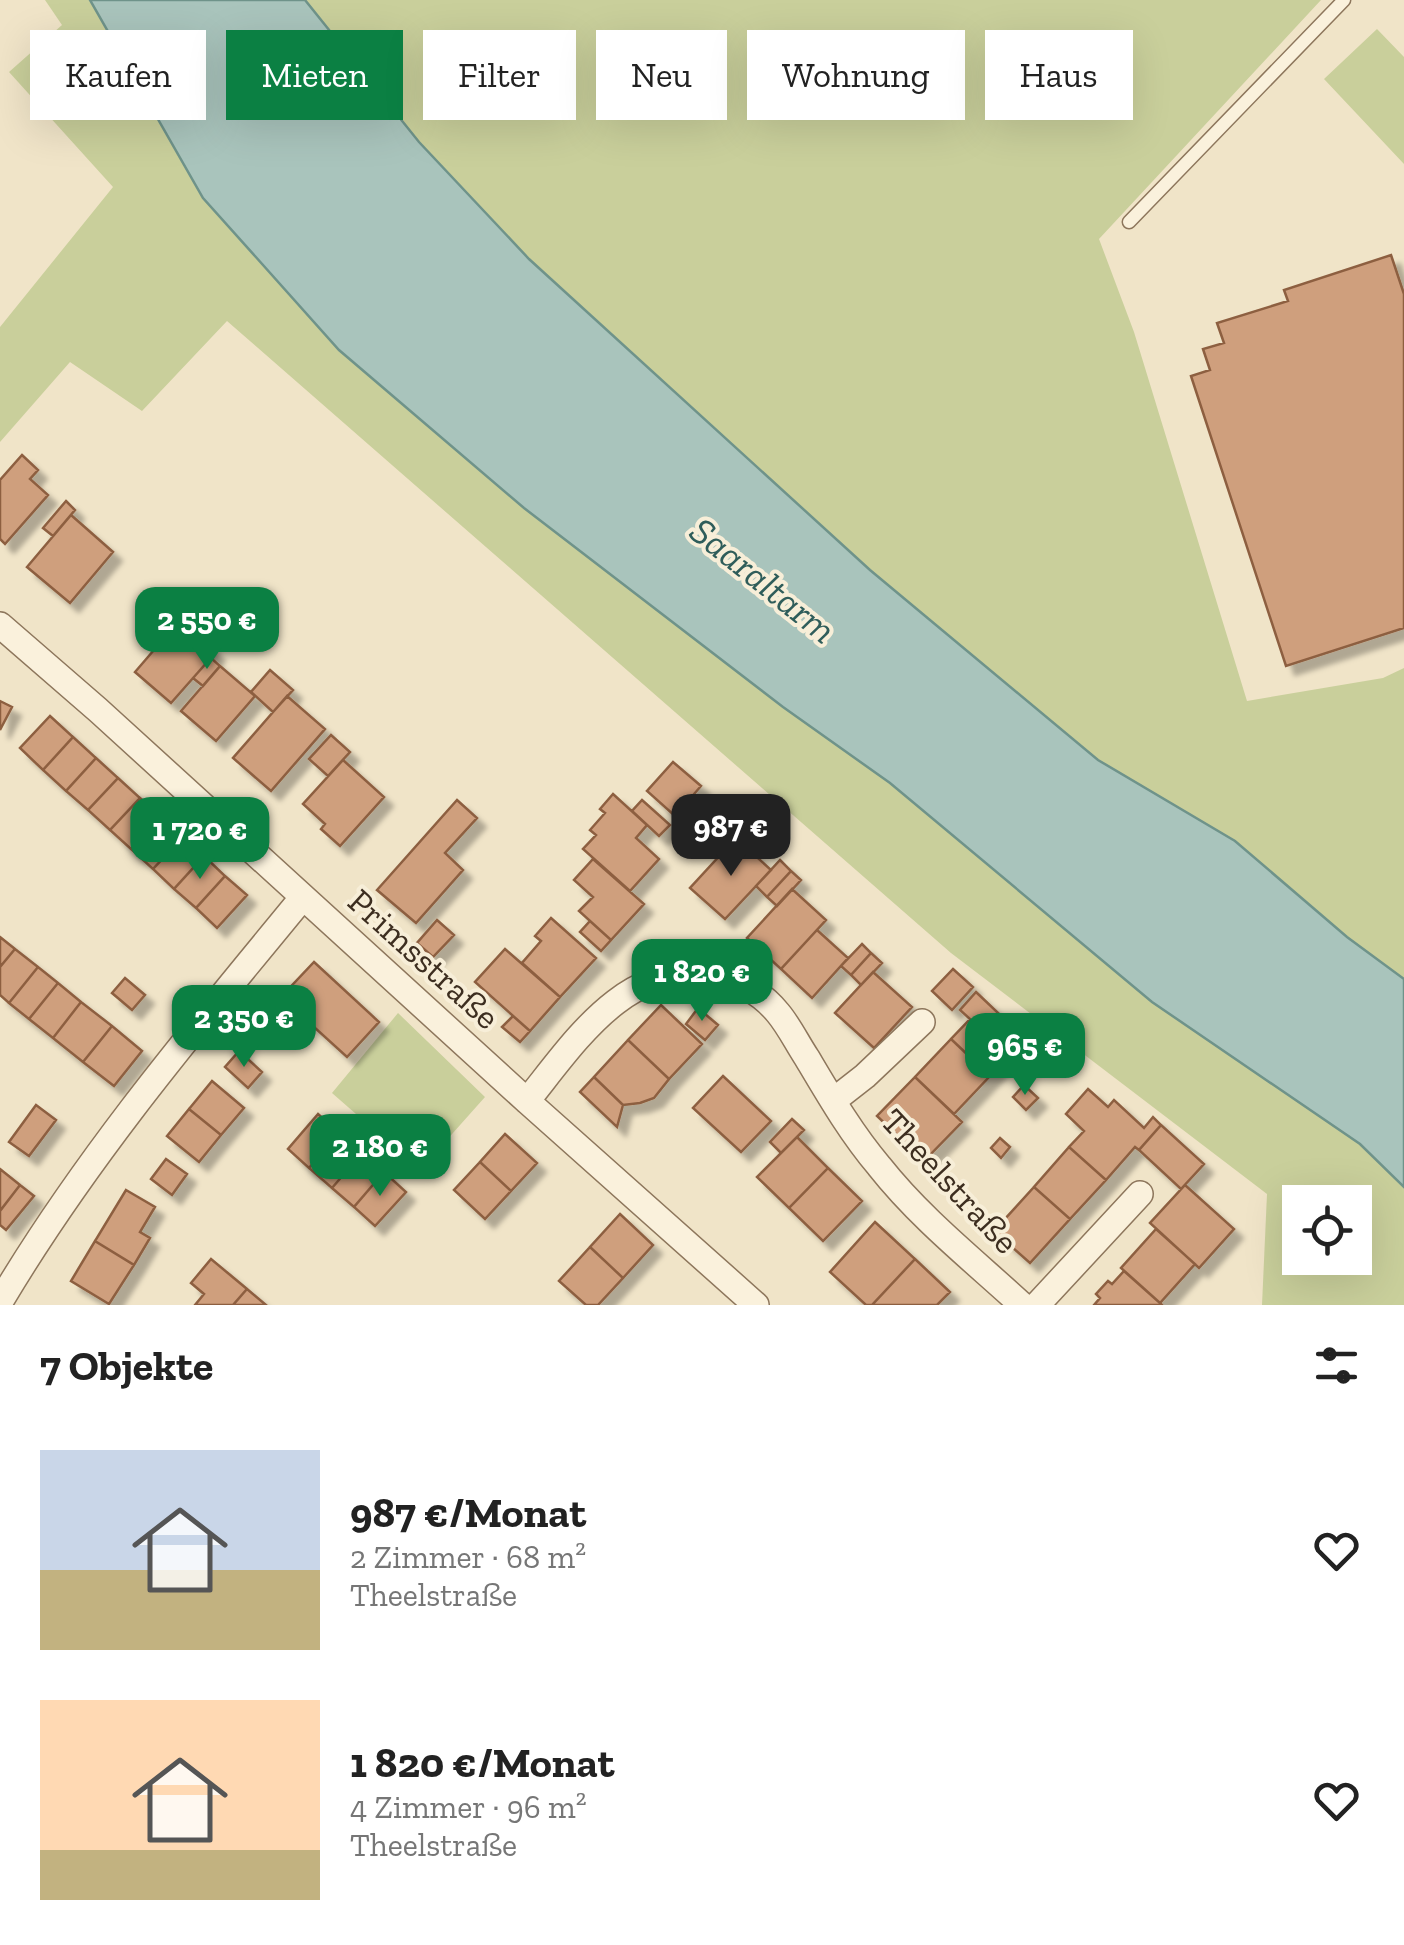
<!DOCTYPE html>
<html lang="de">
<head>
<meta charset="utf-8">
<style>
  body { margin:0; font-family:"Zilla Slab",serif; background:#f2f2f2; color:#222; height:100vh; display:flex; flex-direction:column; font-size:38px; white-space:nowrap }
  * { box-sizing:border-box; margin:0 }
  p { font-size:32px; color:#767676 }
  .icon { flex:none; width:55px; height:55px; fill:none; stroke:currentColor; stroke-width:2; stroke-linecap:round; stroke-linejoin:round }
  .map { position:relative; height:1305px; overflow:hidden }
  .drawer { display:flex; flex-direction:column; background:#fff; flex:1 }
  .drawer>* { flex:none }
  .banner { position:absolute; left:30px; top:30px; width:1345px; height:90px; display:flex; gap:20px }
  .controls { position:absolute; left:1282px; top:1185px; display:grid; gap:20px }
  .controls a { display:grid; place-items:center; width:90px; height:90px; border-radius:0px; background:#fff; box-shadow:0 10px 40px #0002; font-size:50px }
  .price { position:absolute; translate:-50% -85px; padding:0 22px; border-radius:20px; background:#0b8043; color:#fff; font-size:32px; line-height:65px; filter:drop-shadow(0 2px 5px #0008) }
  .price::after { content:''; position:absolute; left:50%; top:60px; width:30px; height:22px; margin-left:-15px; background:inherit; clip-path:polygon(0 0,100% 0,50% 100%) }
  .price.on { background:#222; color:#fff }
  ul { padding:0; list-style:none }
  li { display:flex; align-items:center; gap:30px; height:250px; padding:0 40px }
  li span { display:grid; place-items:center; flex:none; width:280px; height:200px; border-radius:0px; color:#555 }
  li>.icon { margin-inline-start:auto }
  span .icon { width:120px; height:120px; fill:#fffc; stroke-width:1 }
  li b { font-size:42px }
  h2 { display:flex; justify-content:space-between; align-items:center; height:120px; padding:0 40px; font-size:42px }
  .tag { padding:0 35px; border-radius:0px; background:#fff; box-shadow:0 10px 40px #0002; font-size:35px; line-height:90px }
  .tag.on { background:#0b8043; color:#fff }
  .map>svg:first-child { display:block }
</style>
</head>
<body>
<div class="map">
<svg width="1404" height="1305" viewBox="0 0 1404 1305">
  <defs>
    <filter id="shadow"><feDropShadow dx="9" dy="9" stdDeviation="2.5" flood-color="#0004"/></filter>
  </defs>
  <rect width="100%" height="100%" fill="#f0e4c8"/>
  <path fill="#c9cf9b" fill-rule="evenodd" d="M45,0h45l113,198 580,509 107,76 262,219 208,142 44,43v118h-142l5,-111 -316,-241 -724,-632 -85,90 -72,-49 -70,80v-115l113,-140 -104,-115 53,-47zM1300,1202h55v56h-55z
    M305,0h1016l-222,239 35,93 113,369 136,-23 21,-10v311l-57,-42 -112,-96 -137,-81 -228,-190 -341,-311 -110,-116z
    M1377,29l27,28v107l-80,-85z
    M398,1013l87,84 -65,73 -88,-77z"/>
  <path fill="#a9c4bc" stroke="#6f938a" stroke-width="2.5" d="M90,0h215l114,142 110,117 341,311 228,190 137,81 112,96 57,42v208l-44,-43 -208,-142 -262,-219 -107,-76 -259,-199 -185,-158 -136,-152z"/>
  <path fill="#cf9f7d" stroke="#8d5f41" stroke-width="2.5" filter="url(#shadow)" d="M1391,255l13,39v334l-118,38 -95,-290 19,-6 -7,-21 21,-6 -7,-20 71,-22 -4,-11z
    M22,455l16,15 -8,9 18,16 -43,49 -5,-5v-59z
    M66,501l9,9 -22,26 -10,-8z
    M71,515l42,37 -43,51 -43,-36z
    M179,621l37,31 -45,51 -36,-31z
    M211,658l9,8 -17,20 -10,-8z
    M220,666l35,30 -39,45 -35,-30z
    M270,670l23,20 -20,22 -22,-20z
    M287,696l38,33 -54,62 -38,-33z
    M0,701l12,6 -12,23z
    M50,716l23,21 -30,33 -23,-22z
    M331,735l19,17 -22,24 -19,-17z
    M73,737l23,21 -30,33 -23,-21z
    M96,758l22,20 -30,32 -22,-19z
    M343,760l41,37 -44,49 -19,-17 4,-5 -22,-20z
    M673,762l28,24 -26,30 -28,-25z
    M118,778l22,20 -30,32 -22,-20z
    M613,794l34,31 -11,13 23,21 -29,32 -47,-42 13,-14 -6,-5 15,-17 -5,-4z
    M140,798l21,19 -30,32 -21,-19z
    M457,800l20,18 -32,35 18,17 -47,53 -39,-33z
    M642,800l28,25 -11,11 -27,-25z
    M161,817l22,20 -30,32 -22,-20z
    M183,837l21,19 -30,33 -21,-20z
    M736,838l35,32 -46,49 -35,-31z
    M204,856l21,20 -29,32 -22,-19z
    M593,859l51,45 -33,36 -32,-29 14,-14 -19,-17z
    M780,860l11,11 -24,26 -11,-11z
    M791,871l10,9 -24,26 -10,-9z
    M225,876l22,19 -30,33 -21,-20z
    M792,889l34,31 -45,49 -34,-31z
    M551,918l45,40 -36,39 -38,-34 19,-22 -6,-5z
    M437,920l17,15 -21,22 -16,-14z
    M590,921l21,19 -10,11 -21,-19z
    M817,930l31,28 -36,40 -31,-29z
    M0,937l15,12 -15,18z
    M862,944l9,9 -20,22 -10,-9z
    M15,949l23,18 -29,36 -9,-8v-28z
    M505,949l55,48 -30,34 -55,-49z
    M871,953l11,10 -21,22 -10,-10z
    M314,962l65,60 -32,35 -66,-60z
    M38,967l20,16 -29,36 -20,-16z
    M953,969l20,18 -21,23 -20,-19z
    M873,972l39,35 -38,41 -39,-35z
    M125,978l20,17 -13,15 -20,-17z
    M58,983l23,19 -28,36 -24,-19z
    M976,992l40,38 -16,16 10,9 -20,21 -39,-37 19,-20 -10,-9z
    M81,1002l31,24 -29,36 -30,-24z
    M661,1005l41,39 -33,35 -41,-39z
    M698,1008l20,17 -13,15 -19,-16z
    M513,1016l17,15 -10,11 -18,-15z
    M112,1026l30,25 -28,35 -31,-24z
    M951,1039l39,37 -36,38 -39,-37z
    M628,1040l41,39 -15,19 -14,5 -17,2 -29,-28z
    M239,1051l23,21 -14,16 -23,-21z
    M723,1076l48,45 -30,31 -48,-44z
    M594,1077l29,28 -6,22 -37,-35z
    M915,1077l47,45 -38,39 -47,-45z
    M212,1081l32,27 -23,27 -32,-26z
    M1024,1085l14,13 -12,12 -13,-13z
    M1088,1089l20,18 6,-7 30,28 9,-11 8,8 -22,25 -4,-3 -29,33 -37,-33 15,-16 -18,-17z
    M36,1105l20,15 -27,36 -20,-14z
    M189,1109l32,26 -22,27 -32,-26z
    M318,1114l22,20 -31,34 -21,-19z
    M792,1119l12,11 -23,23 -11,-11z
    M1161,1125l43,39 -23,25 -42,-39z
    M340,1134l22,19 -30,35 -23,-20z
    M505,1134l32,29 -26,28 -31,-29z
    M797,1137l31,31 -39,40 -32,-31z
    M1000,1138l10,9 -9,11 -10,-10z
    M1069,1147l37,33 -36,39 -36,-32z
    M362,1153l22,19 -30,35 -22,-19z
    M166,1159l21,15 -15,21 -21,-16z
    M480,1162l31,29 -26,28 -31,-29z
    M828,1168l34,33 -39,40 -34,-33z
    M0,1169l20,16 -20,26z
    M384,1172l22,20 -31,34 -21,-19z
    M20,1185l14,11 -28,34 -6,-5v-14z
    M1185,1185l49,44 -35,39 -49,-45z
    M1034,1187l36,32 -40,44 -36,-32z
    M126,1190l29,17 -15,25 10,6 -16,27 -39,-24z
    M620,1214l33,31 -30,33 -33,-31z
    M875,1222l40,37 -43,46h-6l-36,-33z
    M1156,1229l39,35 -35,39 -39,-35z
    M95,1241l39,24 -25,39 -38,-23z
    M590,1247l33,31 -25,27h-12l-27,-24z
    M211,1259l36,30 -14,16h-38l9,-11 -13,-11z
    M915,1259l35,33 -13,13h-65z
    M1124,1271l36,32 2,2h-68l6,-7 -4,-4 12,-13 4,3z
    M247,1289l19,16h-33z"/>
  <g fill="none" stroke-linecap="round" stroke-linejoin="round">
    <g stroke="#8d765c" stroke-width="15">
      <path id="lane" d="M1129,222l215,-222"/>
    </g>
    <g stroke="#8d765c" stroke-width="28">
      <path id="street" d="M0,625l98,85 429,391 229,204
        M527,1101c47,-58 100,-142 186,-124 27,5 47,14 65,36 11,13 19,30 29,45 22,37 44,75 72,108 41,52 94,94 143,139
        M833,1101l32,-25 57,-54
        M0,1302c86,-145 196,-275 303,-405
        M1037,1305l103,-111"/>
    </g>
    <use href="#lane" stroke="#faf1dc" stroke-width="12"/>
    <use href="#street" stroke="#faf1dc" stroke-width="25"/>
  </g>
  <g text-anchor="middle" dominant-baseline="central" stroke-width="8" stroke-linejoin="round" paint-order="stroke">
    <g font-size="35" fill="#3d2e20" stroke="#f7eed8">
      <text transform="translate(424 959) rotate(42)">Primsstraße</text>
      <text transform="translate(950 1181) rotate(47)">Theelstraße</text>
    </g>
    <g font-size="38" font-style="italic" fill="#2f5d5a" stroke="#f7eed8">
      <text transform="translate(763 580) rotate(39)">Saaraltarm</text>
    </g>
  </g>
</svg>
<div class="controls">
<a><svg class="icon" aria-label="locate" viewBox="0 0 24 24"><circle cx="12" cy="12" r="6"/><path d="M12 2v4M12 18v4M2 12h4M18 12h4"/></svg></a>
</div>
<b class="price" style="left:207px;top:672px">2 550 €</b>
<b class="price on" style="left:731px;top:879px">987 €</b>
<b class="price" style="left:200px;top:882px">1 720 €</b>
<b class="price" style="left:702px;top:1024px">1 820 €</b>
<b class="price" style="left:244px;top:1070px">2 350 €</b>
<b class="price" style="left:1025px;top:1098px">965 €</b>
<b class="price" style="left:380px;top:1199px">2 180 €</b>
<div class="banner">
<a class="tag">Kaufen</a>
<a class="tag on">Mieten</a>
<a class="tag">Filter</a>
<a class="tag">Neu</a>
<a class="tag">Wohnung</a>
<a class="tag">Haus</a>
</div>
</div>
<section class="drawer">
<h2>7 Objekte<svg class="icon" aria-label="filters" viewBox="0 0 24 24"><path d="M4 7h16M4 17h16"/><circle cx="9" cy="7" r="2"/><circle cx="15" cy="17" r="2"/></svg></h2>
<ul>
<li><span style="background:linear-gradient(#c9d6e8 60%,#c2b280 0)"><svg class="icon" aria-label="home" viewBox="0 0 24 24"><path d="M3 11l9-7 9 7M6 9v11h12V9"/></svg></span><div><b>987 €/Monat</b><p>2 Zimmer · 68 m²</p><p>Theelstraße</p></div><svg class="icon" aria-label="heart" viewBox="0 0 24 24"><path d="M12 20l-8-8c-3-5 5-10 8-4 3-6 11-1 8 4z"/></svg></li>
<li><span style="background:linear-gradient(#ffd9b3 75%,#c2b280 0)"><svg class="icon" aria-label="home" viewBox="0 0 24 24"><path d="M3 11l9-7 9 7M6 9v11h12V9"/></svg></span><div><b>1 820 €/Monat</b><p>4 Zimmer · 96 m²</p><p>Theelstraße</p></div><svg class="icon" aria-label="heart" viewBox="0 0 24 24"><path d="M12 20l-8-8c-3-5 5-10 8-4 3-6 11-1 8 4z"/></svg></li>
</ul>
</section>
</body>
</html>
